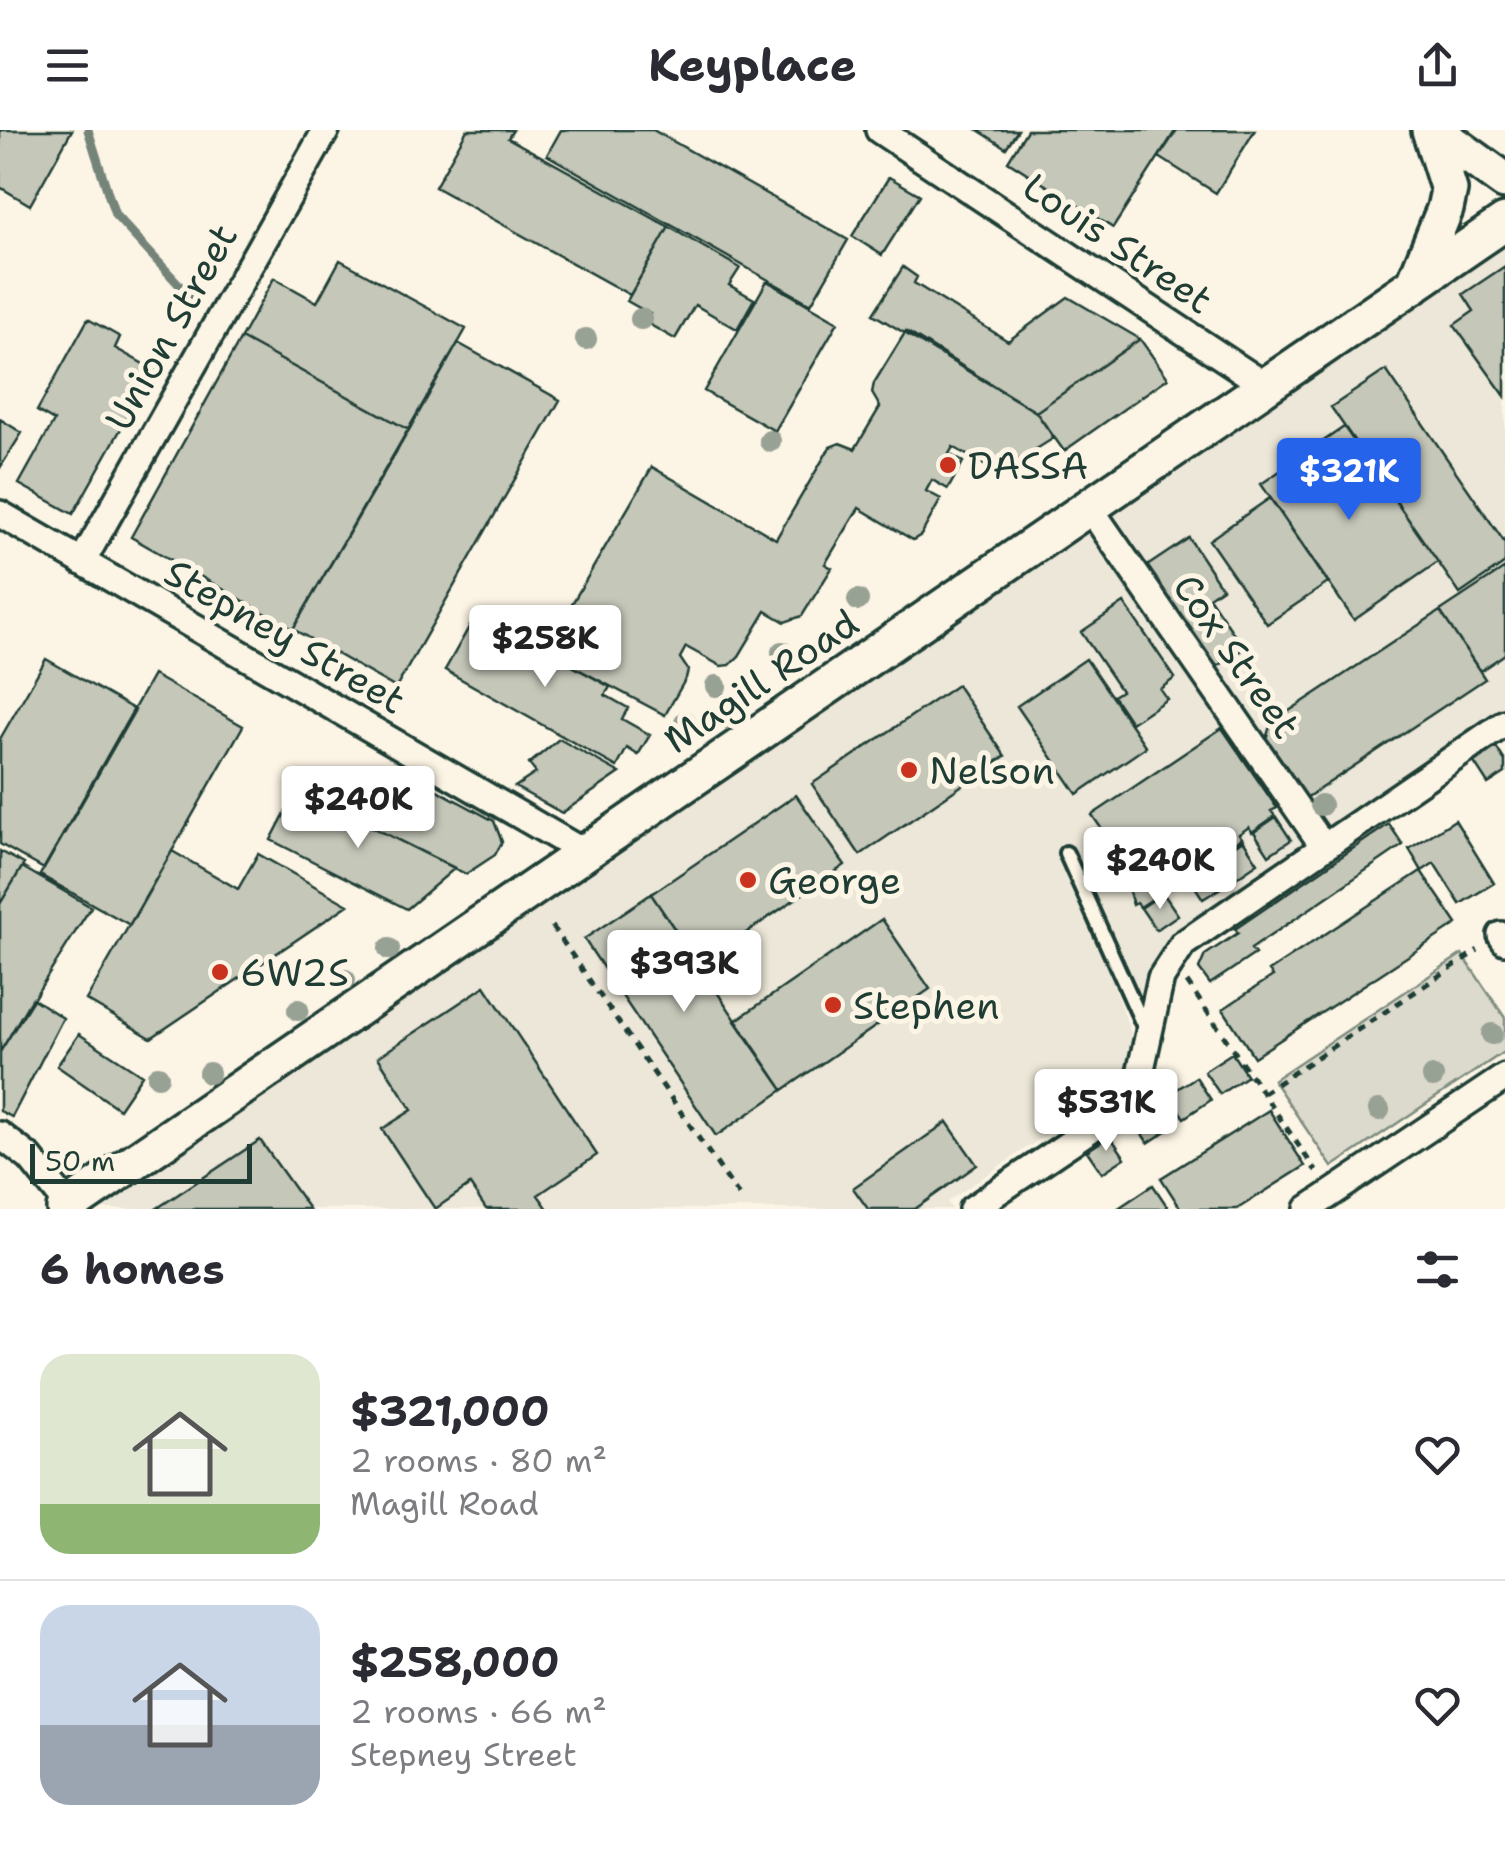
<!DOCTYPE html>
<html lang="en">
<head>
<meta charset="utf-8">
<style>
  body { margin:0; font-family:"Shantell Sans",sans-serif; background:#f2f2f3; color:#2b2b33; height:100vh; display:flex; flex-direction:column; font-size:38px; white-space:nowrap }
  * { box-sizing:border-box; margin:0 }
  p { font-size:32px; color:#7c7c81 }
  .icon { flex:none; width:55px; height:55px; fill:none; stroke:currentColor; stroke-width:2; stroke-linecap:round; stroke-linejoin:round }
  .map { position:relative; height:1079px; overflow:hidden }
  .panel { display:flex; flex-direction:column; background:#fff; flex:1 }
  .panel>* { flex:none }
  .scale { position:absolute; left:30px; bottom:25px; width:222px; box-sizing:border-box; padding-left:10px; border:5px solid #1f3d34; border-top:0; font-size:28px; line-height:35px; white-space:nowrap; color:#1f3d34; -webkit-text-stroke:8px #fcf5e5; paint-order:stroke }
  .price { position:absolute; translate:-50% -85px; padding:0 22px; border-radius:10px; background:#fff; color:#222; font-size:32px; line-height:65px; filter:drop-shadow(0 2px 5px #0008) }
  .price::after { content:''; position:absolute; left:50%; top:60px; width:30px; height:22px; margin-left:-15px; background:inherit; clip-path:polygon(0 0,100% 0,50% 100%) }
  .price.active { background:#2563eb; color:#fff }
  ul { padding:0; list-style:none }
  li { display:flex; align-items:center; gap:30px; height:250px; padding:0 40px }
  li+li { border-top:2px solid #e1e1e2 }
  li span { display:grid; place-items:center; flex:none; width:280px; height:200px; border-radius:30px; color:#555 }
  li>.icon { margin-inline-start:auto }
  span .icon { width:120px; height:120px; fill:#fffc; stroke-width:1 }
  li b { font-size:42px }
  h2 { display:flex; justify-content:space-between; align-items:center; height:120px; padding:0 40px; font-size:42px }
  header { display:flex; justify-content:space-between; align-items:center; height:130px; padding:0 40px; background:#fff; font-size:45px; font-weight:700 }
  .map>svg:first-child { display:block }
</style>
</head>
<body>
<header><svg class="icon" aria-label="menu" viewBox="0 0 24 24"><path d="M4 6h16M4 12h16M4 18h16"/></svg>Keyplace<svg class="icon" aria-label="share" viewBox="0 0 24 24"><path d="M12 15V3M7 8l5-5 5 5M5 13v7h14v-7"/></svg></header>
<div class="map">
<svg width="1505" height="1079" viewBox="0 0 1505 1079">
  <rect width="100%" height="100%" fill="#fcf5e5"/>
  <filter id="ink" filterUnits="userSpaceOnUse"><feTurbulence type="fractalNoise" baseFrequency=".01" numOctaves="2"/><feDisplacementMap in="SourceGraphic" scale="20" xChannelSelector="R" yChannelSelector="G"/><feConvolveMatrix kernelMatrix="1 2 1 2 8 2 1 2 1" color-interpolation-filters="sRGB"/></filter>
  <g filter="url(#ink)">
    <path fill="#ece7d8" d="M1505,92v501l-322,221 -34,94 -72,-154 57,157 -11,41 -176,120 5,7h-858z"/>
    <path fill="#dcdacc" stroke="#7e8c80" stroke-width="2.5" d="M1462,824l43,64v33l-173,116 -59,-87z"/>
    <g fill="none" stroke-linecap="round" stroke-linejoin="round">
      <path stroke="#758479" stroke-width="9" d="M88,0l27,85 81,88"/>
    </g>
    <path fill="#c5c7b9" stroke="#1f3d34" stroke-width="2.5" d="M0,0h72l-42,75 -30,-18z
      M467,0h46l-5,8 161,89 -39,68 -195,-108z
      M561,0h92l195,110 -37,64 -264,-149z
      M978,0h40l-12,18z
      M1027,0h149l-63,98 -105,-67z
      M1177,0h78l-39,63 -57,-36z
      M889,47l31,18 -38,60 -30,-19z
      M669,97l71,41 -11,17 25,14 -17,30 -42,-24 -20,34 -30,-17 5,-8 -23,-13z
      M340,130l126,69 -57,101 -168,-92 33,-60 43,24z
      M1505,136v130l-51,-71 20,-14 -11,-17z
      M903,137l14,10 -3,6 94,58 60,-44 72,42 -104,73 -163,-98z
      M767,151l71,41 -63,109 -71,-40z
      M88,189l32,18 -5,11 39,22 -81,144 -54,-30 35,-63 -17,-10z
      M906,201l130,81 18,26 -56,35 -45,-26 -4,7 14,8 -15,27 -16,-9 -6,11 15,8 -20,36 -8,5 -54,-32 -34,56 7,4 -30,48 -17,6 -19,-11 -27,45 -9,9 -9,1 -35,-19 -6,11 8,12 -2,8 -21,37 -119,-63v-4l106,-181 124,72 54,-92 10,-4 15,6 25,-42 -8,-14 2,-10z
      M241,208l168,92 -116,199 -162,-92z
      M1140,209l28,39 -104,73 -28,-39z
      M458,213l102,57 -164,288 -103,-59z
      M1386,240l119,173v20l-45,31 -129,-187z
      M0,289l22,14 -22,35z
      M1344,297l94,135 -84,58 -93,-136z
      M1270,368l58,85 -61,41 -58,-84z
      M1189,408l33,50 -13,9 35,52 -29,19 -68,-102z
      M1505,438v86l-25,17 -40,-60z
      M1124,473l51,75 -15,11 7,10 -36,24 -18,-27 8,-5 -40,-59z
      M1440,481l45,68 -179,119 -40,-59 5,-16z
      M477,483l133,74 -5,8 23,13 -6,11 28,16 -12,20 -11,-7 -10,19 -172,-97z
      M46,529l89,51 -91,159 -44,-25v-105z
      M1086,529l60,88 -69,47 -60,-88z
      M153,545l90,51 -113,199 -90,-50z
      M957,555l48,71 -145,99 -48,-71z
      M1222,598l55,80 -6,3 4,5 -23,16 -3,-5 -10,7 3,4 -23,16 -2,-5 -10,7 3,5 -23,15 -3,-5 -10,7 3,4 -12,8 -3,-4 -3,2 3,5 -22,14 -3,-4 -4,2 -16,-54 -25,-36z
      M559,609l61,34 -58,40 -47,-26 21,-14 -7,-9z
      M1496,617l9,14v12l-17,11 -15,-23z
      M404,642l90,49 8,21 -7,13 -29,19 -94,-47z
      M297,660l75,37 83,41 -48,41 -136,-69z
      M796,665l49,70 -146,100 -48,-71z
      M1276,687l15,23 -22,15 -15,-23z
      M1455,690l39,63 -34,21 -26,-41 -12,8 -13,-22z
      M1389,694l14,21 -152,104 4,5 -45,30 -11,-15 6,-14 33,-22 -3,-4z
      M1243,710l15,23 -22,15 -15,-23z
      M0,721l24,13 -24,40z
      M172,721l66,38 20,-35 90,51 -197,133 -65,-38z
      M1210,732l15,23 -22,14 -15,-23z
      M22,737l69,40 -91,145v-148z
      M1421,741l36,53 -203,133 -31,-48 50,-33 -4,-5z
      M1163,763l15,22 -22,15 -15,-22z
      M651,764l132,196 -67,46 -132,-197z
      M882,789l48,70 -147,101 -48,-69z
      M485,856l112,169 -59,40 10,14h-62l-16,-24 -35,24 -53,-80 30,-19 -34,-53z
      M32,868l31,20 -51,99 -12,-6v-59z
      M79,904l63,41 -23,34 -62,-43z
      M1232,923l15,23 -27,18 -16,-23z
      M1196,947l15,23 -27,18 -16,-23z
      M1160,971l16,24 -28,18 -15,-23z
      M1269,980l36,56 -68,43h-56l-20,-31z
      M947,992l30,43 -62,44h-47l-15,-21z
      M1110,1006l15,22 -23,15 -15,-22z
      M260,1010l49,69h-153z
      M1153,1055l16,24h-52z"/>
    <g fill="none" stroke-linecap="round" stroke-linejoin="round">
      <g stroke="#1f3d34" stroke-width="20">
        <path id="lane" d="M1066,723l80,178"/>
      </g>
      <g stroke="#1f3d34" stroke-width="32">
        <path id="street" d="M879,0l387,256
          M1089,377l235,340
          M0,384l585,339
          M82,432l244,-432
          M1501,805l4,6
          M0,1005l30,23 41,51
          M972,1079l138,-93 26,-24 25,-114 22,-34 322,-221
          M1308,1079l197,-132"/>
      </g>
      <g stroke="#1f3d34" stroke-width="42">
        <path id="secondary" d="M1434,0l71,51
          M1414,155l31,-76 4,-19 -19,-60
          M65,1079l1440,-987"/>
      </g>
      <path stroke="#1f3d34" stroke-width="5" stroke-dasharray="8 8" stroke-linecap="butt" d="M552,796l189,273
        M1187,852l129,189
        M1263,963l215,-143"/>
      <use href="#lane" stroke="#fcf5e5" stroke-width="12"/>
      <use href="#street" stroke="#fcf5e5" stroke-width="25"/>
      <use href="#secondary" stroke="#fcf5e5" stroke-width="35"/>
    </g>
    <g fill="#97a194">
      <circle cx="641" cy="189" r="11"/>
      <circle cx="586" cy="209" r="11"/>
      <circle cx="770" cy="311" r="11"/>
      <circle cx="858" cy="470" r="11"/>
      <circle cx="782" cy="522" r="11"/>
      <circle cx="716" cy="556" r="11"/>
      <circle cx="727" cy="588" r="11"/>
      <circle cx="685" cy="592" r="11"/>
      <circle cx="1321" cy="675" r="11"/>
      <circle cx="389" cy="819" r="11"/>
      <circle cx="345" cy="850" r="11"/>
      <circle cx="298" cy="880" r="11"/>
      <circle cx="1492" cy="904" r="11"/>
      <circle cx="209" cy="943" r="11"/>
      <circle cx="158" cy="946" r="11"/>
      <circle cx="1433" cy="947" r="11"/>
      <circle cx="1379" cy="980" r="11"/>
    </g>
  </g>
  <g fill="#c8321e" stroke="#fcf5e5" stroke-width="4">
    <circle cx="948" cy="335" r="10"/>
    <circle cx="909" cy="640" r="10"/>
    <circle cx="748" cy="750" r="10"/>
    <circle cx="220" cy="842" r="10"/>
    <circle cx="833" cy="875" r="10"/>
  </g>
  <g text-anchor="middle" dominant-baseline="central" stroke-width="10" stroke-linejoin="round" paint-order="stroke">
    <g font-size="38" fill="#1f3d34" stroke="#fcf5e5">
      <text transform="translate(1118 113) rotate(34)">Louis Street</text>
      <text transform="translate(171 197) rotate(-61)">Union Street</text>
      <text transform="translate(285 506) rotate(30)">Stepney Street</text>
      <text transform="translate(1237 526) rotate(55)">Cox Street</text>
      <text transform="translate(761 551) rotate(-34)">Magill Road</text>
    </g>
    <g font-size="38" fill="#1f3d34" stroke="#fcf5e5" text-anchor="start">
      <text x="968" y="335">DASSA</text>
      <text x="929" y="640">Nelson</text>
      <text x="768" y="750">George</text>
      <text x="240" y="842">6W2S</text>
      <text x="853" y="875">Stephen</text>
    </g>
  </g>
</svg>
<div class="scale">50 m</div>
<b class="price active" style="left:1349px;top:393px">$321K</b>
<b class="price" style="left:545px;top:560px">$258K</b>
<b class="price" style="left:358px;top:721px">$240K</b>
<b class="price" style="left:1160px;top:782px">$240K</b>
<b class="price" style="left:684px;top:885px">$393K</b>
<b class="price" style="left:1106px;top:1024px">$531K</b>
</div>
<section class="panel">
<h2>6 homes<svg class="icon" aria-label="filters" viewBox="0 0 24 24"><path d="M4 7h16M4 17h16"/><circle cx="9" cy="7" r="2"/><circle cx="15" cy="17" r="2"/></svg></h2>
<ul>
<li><span style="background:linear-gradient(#dfe7d0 75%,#8fb573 0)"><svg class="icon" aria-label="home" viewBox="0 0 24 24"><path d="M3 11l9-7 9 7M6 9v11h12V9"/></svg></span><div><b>$321,000</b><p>2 rooms · 80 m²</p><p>Magill Road</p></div><svg class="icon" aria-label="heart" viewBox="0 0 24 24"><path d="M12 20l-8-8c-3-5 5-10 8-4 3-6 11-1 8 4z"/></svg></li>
<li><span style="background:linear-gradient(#c9d6e8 60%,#9aa5b1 0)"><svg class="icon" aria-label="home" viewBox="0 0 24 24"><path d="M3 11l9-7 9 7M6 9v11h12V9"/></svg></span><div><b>$258,000</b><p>2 rooms · 66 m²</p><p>Stepney Street</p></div><svg class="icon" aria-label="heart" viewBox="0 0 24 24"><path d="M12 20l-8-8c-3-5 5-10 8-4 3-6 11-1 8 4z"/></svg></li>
</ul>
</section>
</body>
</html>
